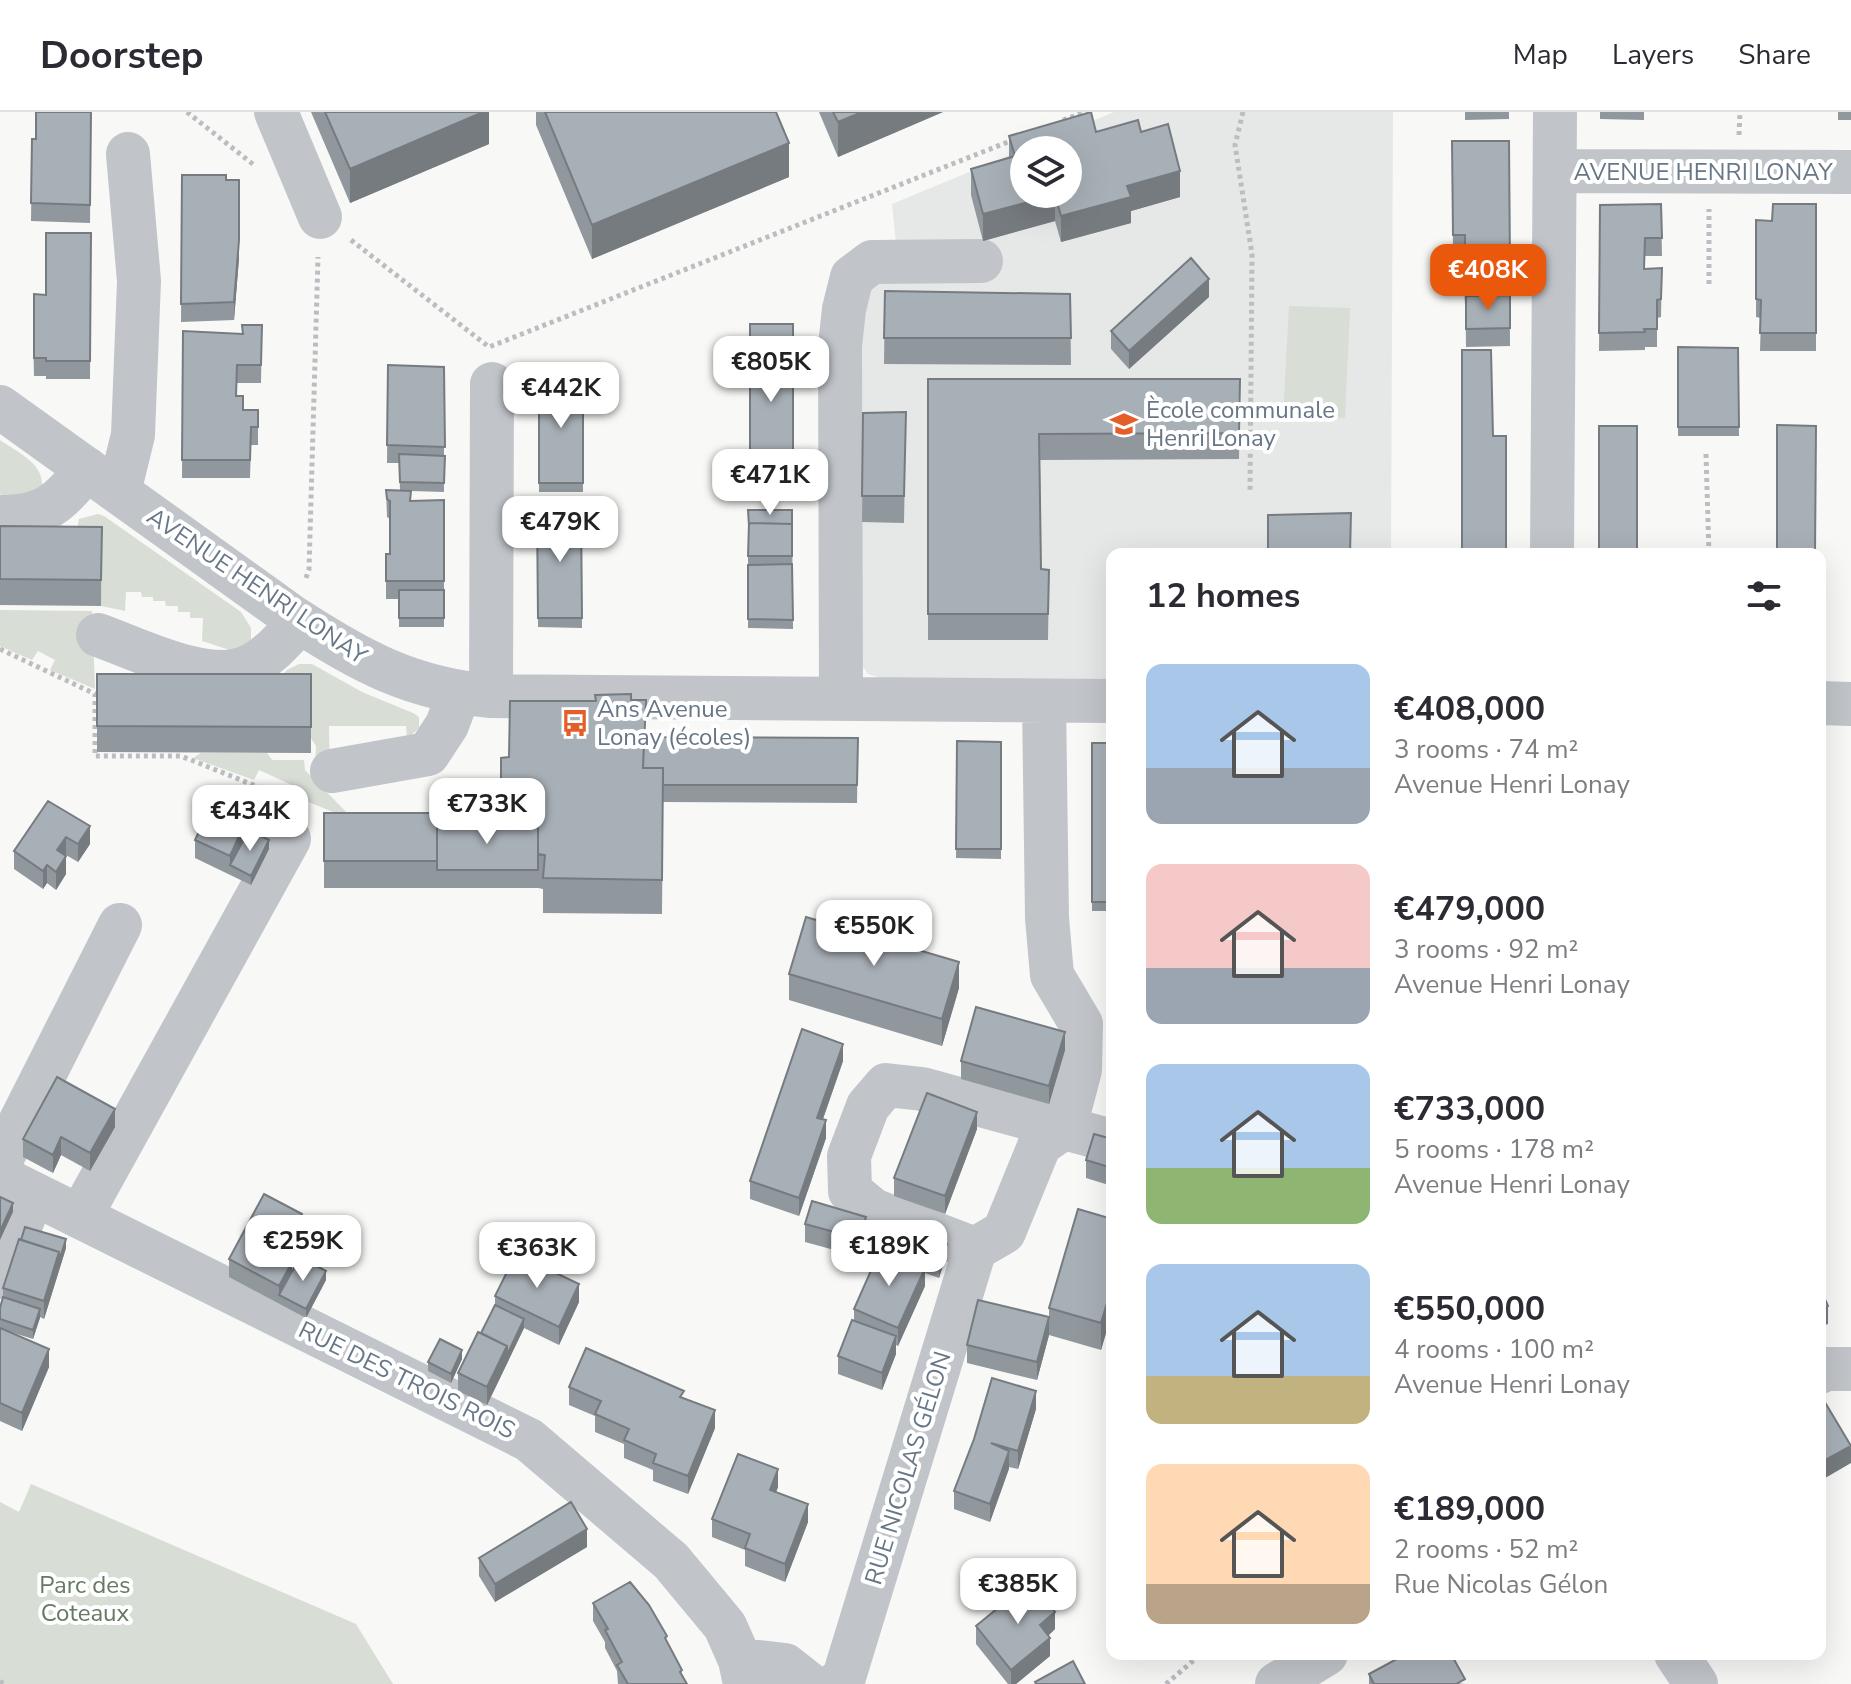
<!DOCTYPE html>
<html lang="en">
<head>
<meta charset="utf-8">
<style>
  body { margin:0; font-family:"Nunito Sans",sans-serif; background:#f7f7f7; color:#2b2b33; height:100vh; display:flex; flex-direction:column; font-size:30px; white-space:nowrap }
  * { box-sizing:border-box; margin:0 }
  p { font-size:26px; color:#7c7c81 }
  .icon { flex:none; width:44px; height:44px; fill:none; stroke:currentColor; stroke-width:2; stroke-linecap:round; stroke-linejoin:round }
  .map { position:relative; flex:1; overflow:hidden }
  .sheet { position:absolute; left:1106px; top:436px; width:720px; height:1112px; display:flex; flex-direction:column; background:#fff; border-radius:16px; box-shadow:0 8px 32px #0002 }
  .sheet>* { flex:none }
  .controls { position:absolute; left:1010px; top:24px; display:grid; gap:16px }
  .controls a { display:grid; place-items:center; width:72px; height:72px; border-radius:50%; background:#fff; box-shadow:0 8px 32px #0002; font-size:40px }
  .price { position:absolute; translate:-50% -68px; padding:0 18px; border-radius:16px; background:#fff; color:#222; font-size:26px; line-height:52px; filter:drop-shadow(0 2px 4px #0008) }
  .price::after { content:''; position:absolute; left:50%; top:48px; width:24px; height:18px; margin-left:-12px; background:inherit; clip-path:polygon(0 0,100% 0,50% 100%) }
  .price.current { background:#ea580c; color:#fff }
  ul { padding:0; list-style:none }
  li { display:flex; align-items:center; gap:24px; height:200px; padding:0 40px }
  li span { display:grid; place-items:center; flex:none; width:224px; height:160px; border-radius:16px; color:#555 }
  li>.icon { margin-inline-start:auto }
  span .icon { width:96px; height:96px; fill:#fffc; stroke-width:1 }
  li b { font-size:34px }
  h2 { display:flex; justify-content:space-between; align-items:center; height:96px; padding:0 40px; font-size:34px }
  header { display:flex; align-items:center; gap:48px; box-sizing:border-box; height:112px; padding:0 40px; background:#fff; border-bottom:2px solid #e1e1e2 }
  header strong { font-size:38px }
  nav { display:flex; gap:44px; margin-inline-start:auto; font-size:28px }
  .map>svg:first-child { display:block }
</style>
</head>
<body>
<header>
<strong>Doorstep</strong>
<nav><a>Map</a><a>Layers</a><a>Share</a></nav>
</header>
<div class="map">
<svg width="1851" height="1572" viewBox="0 0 1851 1572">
  <rect width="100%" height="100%" fill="#f8f8f6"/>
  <path fill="#e6e7e7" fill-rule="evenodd" d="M1114,0h279l-2,442h-279v127l-225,-1 -19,-6 -13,-19 2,-362 42,-20 -7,-69zM1024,38h44v44h-44z"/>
  <path fill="#d8ddd5" d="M1289,194l61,2 -5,110 -62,-2z
    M0,328c18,13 48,25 41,51l-34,7 -7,-4z
    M98,402l6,2 137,96 10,16v12l-15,12 -34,-11 1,-23h-13v-6h-12v-6h-12l-1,-5h-12v-4h-11l-1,-5h-15l-1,19 -24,-5 1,-52 -25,-24 2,-11z
    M0,498l92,1 3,78 -45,-19 5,-10 -17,-9 -6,9 -32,-14z
    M299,552h13l50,28 51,21 6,4v11l-12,11 -1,-13h-77l1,55 -15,-13 1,-22 -41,-63 12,-13z
    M201,641h66l5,7h32l1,10 50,51 -61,-25 2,-9 -37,-17 -5,10 -61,-22z
    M31,1372l325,140 37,60h-393v-182l19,10z"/>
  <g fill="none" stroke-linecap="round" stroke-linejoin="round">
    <path stroke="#bbbec1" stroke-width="5" stroke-dasharray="4 4" stroke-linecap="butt" d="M187,0l67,53
      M1243,0l-8,33 17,109 -2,236
      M1063,8l22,-8
      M1739,23l1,-23
      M351,128l138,107 524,-207
      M1709,172v-75
      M1706,342l3,100
      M306,466l3,-9 9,-312
      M0,537l95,45v62h86l110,44
      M0,1569l3,3
      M1166,1572l35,-30"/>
    <path stroke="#c1c5ca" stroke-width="44" d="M276,0l44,105
      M1555,59l296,1
      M0,295l294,211c66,43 117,71 197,78l621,5
      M119,380l14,-57 6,-154 -11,-127
      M0,405c47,0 58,-14 87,-48
      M1552,442l3,-442
      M98,523c40,14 109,50 150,32 21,-9 37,-30 52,-45
      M491,584l1,-312
      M841,586l-1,-352 4,-37 8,-32 20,-15 109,-1
      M1044,590l3,216 5,57 29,49 -1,46 -15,57
      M1820,591l31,1
      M332,659l96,-17 19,-29 12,-32
      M0,1050l120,-237
      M0,1065l529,263 142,121 54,65 15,34 5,24
      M80,1105l209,-378
      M975,1137l-102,-39 -23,-19 -1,-35 19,-50 18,-21 36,4 190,52
      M0,1165l33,-83
      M1820,1260l6,-3h25
      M1676,1542l20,30
      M740,1548l45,5 24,19
      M836,1572l8,-7 131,-428 29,-17 36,-88 25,-17
      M1277,1572l49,-30"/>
  </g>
  <path fill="#90979d" d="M91,0l-1,111 -59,-2 1,-82h4z
    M311,0h178v32l-139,59z
    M536,0h240l13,65 -197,82 -56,-134z
    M819,0h124l-105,45z
    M1465,0h44v7l-44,1z
    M1600,0h44v8l-44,-1z
    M1838,0h13v8h-13z
    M1096,20h45l39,65 -49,14v12l-70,19 -6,-21 -72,20 -12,-46v-26l38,-11v-22z
    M1452,29h57l1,205 -44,1 -1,-94h-12z
    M182,63l44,5 13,78 -5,62 -53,2z
    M1661,92l1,52h-17v13l17,-1 -1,49 -4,1v29h-12v3l-46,1 1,-146z
    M1816,92v147h-56l1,-33 -5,-1v-97l16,1z
    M91,121l-1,146h-44v-3h-12l-1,-47 13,-34z
    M885,179l185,3 1,71 -187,-1z
    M1209,185l-80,72 -18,-20v-18z
    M750,212h43v169h-43z
    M262,213l-1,58h-24v13l6,14h15v35h-7l-1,33h-68l1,-147 59,3z
    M1678,235l60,1 1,88h-61z
    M388,253l56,2v125l-33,-1v10l33,-1v127h-45v-28h-13v-45h4v-35l-3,-2 -1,-27h14l-1,-27h-12z
    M539,264h44v116h-44z
    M928,267h312l-1,80 -199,1 1,109 8,1 -1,70h-120z
    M906,300l-2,111 -42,-1 1,-109z
    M581,398l1,118 -44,-1 -1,-116z
    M748,398h44l1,119 -45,-1z
    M0,414l102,1 -1,79 -101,-1z
    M97,562h214v79l-214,-1z
    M595,583l36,5 15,37 212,1 -1,65 -194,-1 -1,112 -119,-1v-24l-5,-1h-214v-75l113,9h64v-64l8,-1 86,-56z
    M957,629l44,1v117l-45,-1z
    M1092,631h20v168h-20z
    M48,689l42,43 -12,18 -12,-7v19l-10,16 -9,-7 -4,6 -29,-20v-18z
    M250,718l19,19 -18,36 -56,-27v-18z
    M789,862l170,14 -17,58 -153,-46z
    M1065,938l-16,54 -88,-25v-18z
    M843,949l-20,58 3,19 -27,78 -49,-17v-18z
    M115,1015l-25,44 -29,-16 -8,18 -30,-16v-18z
    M977,1017l-32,85 -51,-18v-18z
    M1112,1027v47l-26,-8v-18z
    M1112,1107v94l-11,37 -52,-15v-27z
    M805,1112l61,10 -6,23 -55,-15z
    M302,1120l-14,27 4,12 34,9 -20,38 -77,-41v-18z
    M66,1136l-22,71 -4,-2 -7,22 -29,-9 45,37 -27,64 -22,-10v-113l3,-11v-9z
    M947,1141l-8,25 -14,-5v13l-27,60 -2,-1v9l-14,36 -44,-16v-18l16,-36v-11l56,-48v-1z
    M495,1184l84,6 -20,43 -35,-17 -37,77 -29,-14v-18l23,-40 14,-28z
    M1049,1223l-12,45 -70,-17v-18z
    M462,1247l-11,24 -23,-12v-9z
    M569,1275l115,12 31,29 -27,66 -35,-13v-11l-29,-12v-14l-29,-12v-16l-26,-11z
    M1036,1297l-18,60 -9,-2 -19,55 -36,-13v-18z
    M778,1375l-2,5 32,30 -23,60 -40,-16v-16l-33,-13v-18z
    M587,1435l-92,55 -16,-26v-18z
    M593,1491l74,39 20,42h-69l-1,-13 -12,-23v-6l-12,-21z
    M976,1514l79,3 -7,7 2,20 -34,28h-8l-32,-40z
    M1369,1562l96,10h-96z"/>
  <path fill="#767b80" d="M483,0h6v32l-139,59v-34z
    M862,0h81l-105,45v-35z
    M789,31v34l-197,82v-34z
    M1180,59v26l-49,14v12l-70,19v-26l66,-30z
    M1055,83v26l-72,20v-27z
    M239,128v18l-5,62v-18z
    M1209,167v18l-80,72v-18z
    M250,700v18l-20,35v-9z
    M90,714v18l-12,18v-18z
    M66,725v18l-9,13v-18z
    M269,728v9l-18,36v-9z
    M66,744v18l-10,16v-18z
    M47,753v18l-4,6v-18z
    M959,850v26l-17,58v-27z
    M1065,920v18l-16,54v-18z
    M843,932v17l-26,75v-18z
    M115,997v18l-25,44v-18z
    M977,1000v17l-32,85v-18z
    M826,1008v18l-27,78v-18z
    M61,1025v18l-8,18v-18z
    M13,1091v9l-13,28v-9z
    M302,1102v18l-22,41v-18z
    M866,1105v17l-6,23v-18z
    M66,1127v9l-22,71v-18l15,-49z
    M947,1132v9l-8,25v-9z
    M292,1150v18l-13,15v-9z
    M925,1156v18l-27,60v-18z
    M326,1159v9l-20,38v-9z
    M579,1172v18l-20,43v-18z
    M1112,1174v27l-11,37v-27z
    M1828,1194v18l-8,3v-18z
    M40,1197v9l-7,21v-9z
    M1049,1205v18l-12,45v-18z
    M524,1207v9l-37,77v-18l20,-41z
    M896,1224v18l-14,36v-17z
    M49,1237v18l-27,64v-18z
    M462,1238v9l-11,24v-9z
    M1036,1279v18l-18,60v-18z
    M715,1298v18l-27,66v-18z
    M1851,1334v17l-31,18v-18z
    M1009,1339v18l-19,53v-18z
    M778,1357v18l-8,21v-18z
    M808,1392v18l-23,60v-18z
    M587,1417v18l-92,55v-18z
    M1055,1500v17l-15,14v-18z
    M1050,1526v18l-34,28h-5v-14z"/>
  <path fill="#a8b0b7" stroke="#767b80" stroke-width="2" fill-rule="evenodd" d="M36,0h55l-1,93 -59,-2 1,-64h4z
    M325,0h158l-133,57z
    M545,0h231l13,31 -197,82z
    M833,0h29l-24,10z
    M1091,0l5,20 42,-12 3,12 27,-8 12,47 -53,15 4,11 -70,19 -6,-21 -72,19 -12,-45 44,-13 -6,-20zM1024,38h44v44h-44z
    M1452,29h57l1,126h-45v-32h-12z
    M182,63h44v5h13v60l-5,62 -53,2z
    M1661,92l1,34h-17l-1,31 18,-1 -1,31 -4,1v29h-13l1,3 -46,1 1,-128z
    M1773,92h43v129h-56l1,-33 -5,-1v-79l16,1z
    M46,121h45l-1,128h-44v-3h-12v-64l12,1z
    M1191,146l18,21 -80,72 -18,-20z
    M1465,164h45v19l-44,1v9z
    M885,179l185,3 1,44h-187z
    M1510,183v33l-44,1v-33z
    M750,212h43v159l-43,1z
    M242,213h20l-1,40h-24l-1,31h7v14h15v17h-7l-1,33h-68l1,-129 60,3z
    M1678,235l60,1 1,79h-61z
    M1462,238h29l2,86h13v118h-44z
    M388,253l56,2 1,80 -58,-2z
    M539,264h44v107h-44z
    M928,267h312l-1,54 -200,1 2,135 8,1 -1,44h-120z
    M906,300l-2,84h-42l1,-83z
    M1777,313l39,1 -1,128h-38z
    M1599,314h38v128h-38z
    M399,342l46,2 -1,27 -44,-1z
    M386,378l25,1 -1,10 34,-1v81h-58v-27h4v-53l-3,-2z
    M581,398l1,108h-44l-1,-107z
    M748,398h44v22v-8l-43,-1v3z
    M1351,401l-1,41h-82v-39z
    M749,411l43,1v32h-44z
    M0,414l102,1 -1,53 -101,-1z
    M792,452l1,56 -45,-1v-54z
    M399,478h45v28h-45z
    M97,562h214v53l-214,-1z
    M631,582v6h15l-3,68h20l-1,112 -119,-2 2,-23 -7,-1v-48l-37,-1v-47l8,-1 1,-56h86l-1,-6z
    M644,625l214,1 -1,47h-194v-17h-20z
    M957,629l44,1v107h-45z
    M1092,631h20v159h-20z
    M216,684l34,16 -20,44 -35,-16z
    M48,689l42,25 -12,18 -12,-7 -9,13 9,6 -10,16 -9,-7 -4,6 -29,-20z
    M324,701h113v48h-113z
    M437,710l101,1v47h-101z
    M249,718l20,10 -18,36 -21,-11z
    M806,805l153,45 -17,57 -153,-45z
    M976,895l89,25 -16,54 -88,-25z
    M802,917l41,15 -26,74 9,2 -27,78 -49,-17z
    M57,965l58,32 -25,44 -29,-16 -8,18 -30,-16z
    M927,981l50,19 -32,84 -51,-18z
    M1094,1022l18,5v29l-26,-8z
    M264,1082l38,20 -22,41 12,7 -13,24 -50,-27z
    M0,1085l13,6 -13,28z
    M812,1089l54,16 -6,22 -55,-15z
    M1078,1097l34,10v67l-11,37 -52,-15z
    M25,1115l41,12 -7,22v-9l-38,-12z
    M918,1123l29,9 -8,25 -29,-9z
    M19,1127l40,13 -15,49 -41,-13z
    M881,1136l44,20 -27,60 -44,-19z
    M516,1142l63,30 -20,43 -64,-31z
    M300,1145l26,14 -20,38 -27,-14z
    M1820,1176l8,18 -8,3z
    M3,1185l37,12 -7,21 -33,-11v-11z
    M978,1188l71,17 -12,45 -70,-17z
    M495,1193l29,14 -17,36v-9l-26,-13z
    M852,1208l44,16 -14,37 -44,-17z
    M0,1216l49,21 -27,64 -22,-10z
    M478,1220l29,14 -20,41 -29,-14z
    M440,1227l22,11 -11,24 -23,-12z
    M586,1236l98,43 -4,6 35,13 -27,66 -35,-13 3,-9 -32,-14 5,-11 -34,-15 6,-13 -32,-14z
    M992,1266l44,13 -18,60 -27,-8 18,8 -19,53 -36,-13 20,-52z
    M1823,1287l28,47 -31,17v-62z
    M738,1342l40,15 -8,21 38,14 -23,60 -40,-16 5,-14 -38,-15z
    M571,1390l16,27 -92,55 -16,-26z
    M1031,1469l24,31 -15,13 10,13 -39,32 -35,-44z
    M630,1470l19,23 18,31 -2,2 17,32 -2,2 7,12h-59l-11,-19 5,-3 -17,-32 3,-1 -15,-26z
    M1406,1542h45l14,25 -9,5h-82l-5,-10z
    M1073,1549l12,23h-49l-1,-2z"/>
  <defs>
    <g id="school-bare" transform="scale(2.16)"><path d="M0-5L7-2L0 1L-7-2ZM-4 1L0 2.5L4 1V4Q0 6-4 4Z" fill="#e45e2a" stroke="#fff" stroke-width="2.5" paint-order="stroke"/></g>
    <g id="bus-bare" transform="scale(2.16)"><path d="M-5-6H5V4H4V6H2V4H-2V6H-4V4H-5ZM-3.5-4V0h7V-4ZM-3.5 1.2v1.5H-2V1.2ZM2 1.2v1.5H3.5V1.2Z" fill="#e45e2a" stroke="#fff" stroke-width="2.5" paint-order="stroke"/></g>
  </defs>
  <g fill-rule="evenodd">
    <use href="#school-bare" x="1124" y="312"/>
    <use href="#bus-bare" x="575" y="611"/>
  </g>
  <g text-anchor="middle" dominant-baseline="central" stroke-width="8" stroke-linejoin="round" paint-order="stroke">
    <g font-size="24" fill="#677787" stroke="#fff">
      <text x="1703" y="60">AVENUE HENRI LONAY</text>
      <text transform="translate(257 474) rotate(34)">AVENUE HENRI LONAY</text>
      <text transform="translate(407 1268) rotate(26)">RUE DES TROIS ROIS</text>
      <text transform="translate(908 1356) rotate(-73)">RUE NICOLAS GÉLON</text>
    </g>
    <g font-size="24" fill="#677787" stroke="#fff" text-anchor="start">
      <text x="1146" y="298">Ècole communale<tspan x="1146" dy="28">Henri Lonay</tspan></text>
      <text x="597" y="597">Ans Avenue<tspan x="597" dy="28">Lonay (écoles)</tspan></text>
    </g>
    <g font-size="24" fill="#667962" stroke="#fff">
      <text x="85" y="1473">Parc des<tspan x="85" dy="28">Coteaux</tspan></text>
    </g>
  </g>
</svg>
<div class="controls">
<a><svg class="icon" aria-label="layers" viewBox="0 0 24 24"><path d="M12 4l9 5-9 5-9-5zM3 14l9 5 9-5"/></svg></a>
</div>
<b class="price current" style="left:1488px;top:200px">€408K</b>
<b class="price" style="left:771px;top:292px">€805K</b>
<b class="price" style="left:561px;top:318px">€442K</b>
<b class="price" style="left:770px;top:405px">€471K</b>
<b class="price" style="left:560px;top:452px">€479K</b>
<b class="price" style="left:487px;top:734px">€733K</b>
<b class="price" style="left:250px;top:741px">€434K</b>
<b class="price" style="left:874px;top:856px">€550K</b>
<b class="price" style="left:303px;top:1171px">€259K</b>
<b class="price" style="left:889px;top:1176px">€189K</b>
<b class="price" style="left:537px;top:1178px">€363K</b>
<b class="price" style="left:1018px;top:1514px">€385K</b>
<section class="sheet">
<h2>12 homes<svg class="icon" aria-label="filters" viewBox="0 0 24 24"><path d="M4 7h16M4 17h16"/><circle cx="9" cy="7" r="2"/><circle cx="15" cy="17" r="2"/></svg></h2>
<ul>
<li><span style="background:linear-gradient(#a9c7e8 65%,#9aa5b1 0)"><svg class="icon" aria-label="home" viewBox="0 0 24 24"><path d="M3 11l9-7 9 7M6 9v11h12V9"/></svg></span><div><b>€408,000</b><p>3 rooms · 74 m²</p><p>Avenue Henri Lonay</p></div></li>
<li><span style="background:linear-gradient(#f6c9c9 65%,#9aa5b1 0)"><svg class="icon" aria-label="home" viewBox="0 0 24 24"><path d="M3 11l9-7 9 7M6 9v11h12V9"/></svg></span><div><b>€479,000</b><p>3 rooms · 92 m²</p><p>Avenue Henri Lonay</p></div></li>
<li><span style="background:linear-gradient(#a9c7e8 65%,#8fb573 0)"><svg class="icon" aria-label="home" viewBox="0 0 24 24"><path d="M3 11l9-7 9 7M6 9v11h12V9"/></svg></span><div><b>€733,000</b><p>5 rooms · 178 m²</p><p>Avenue Henri Lonay</p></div></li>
<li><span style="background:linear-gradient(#a9c7e8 70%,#c2b280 0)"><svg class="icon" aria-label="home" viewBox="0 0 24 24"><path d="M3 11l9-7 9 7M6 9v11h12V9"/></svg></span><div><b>€550,000</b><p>4 rooms · 100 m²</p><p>Avenue Henri Lonay</p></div></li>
<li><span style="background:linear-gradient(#ffd9b3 75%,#b9a48a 0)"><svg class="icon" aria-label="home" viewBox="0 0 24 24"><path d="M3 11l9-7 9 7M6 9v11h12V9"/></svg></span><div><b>€189,000</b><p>2 rooms · 52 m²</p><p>Rue Nicolas Gélon</p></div></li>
</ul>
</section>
</div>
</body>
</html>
